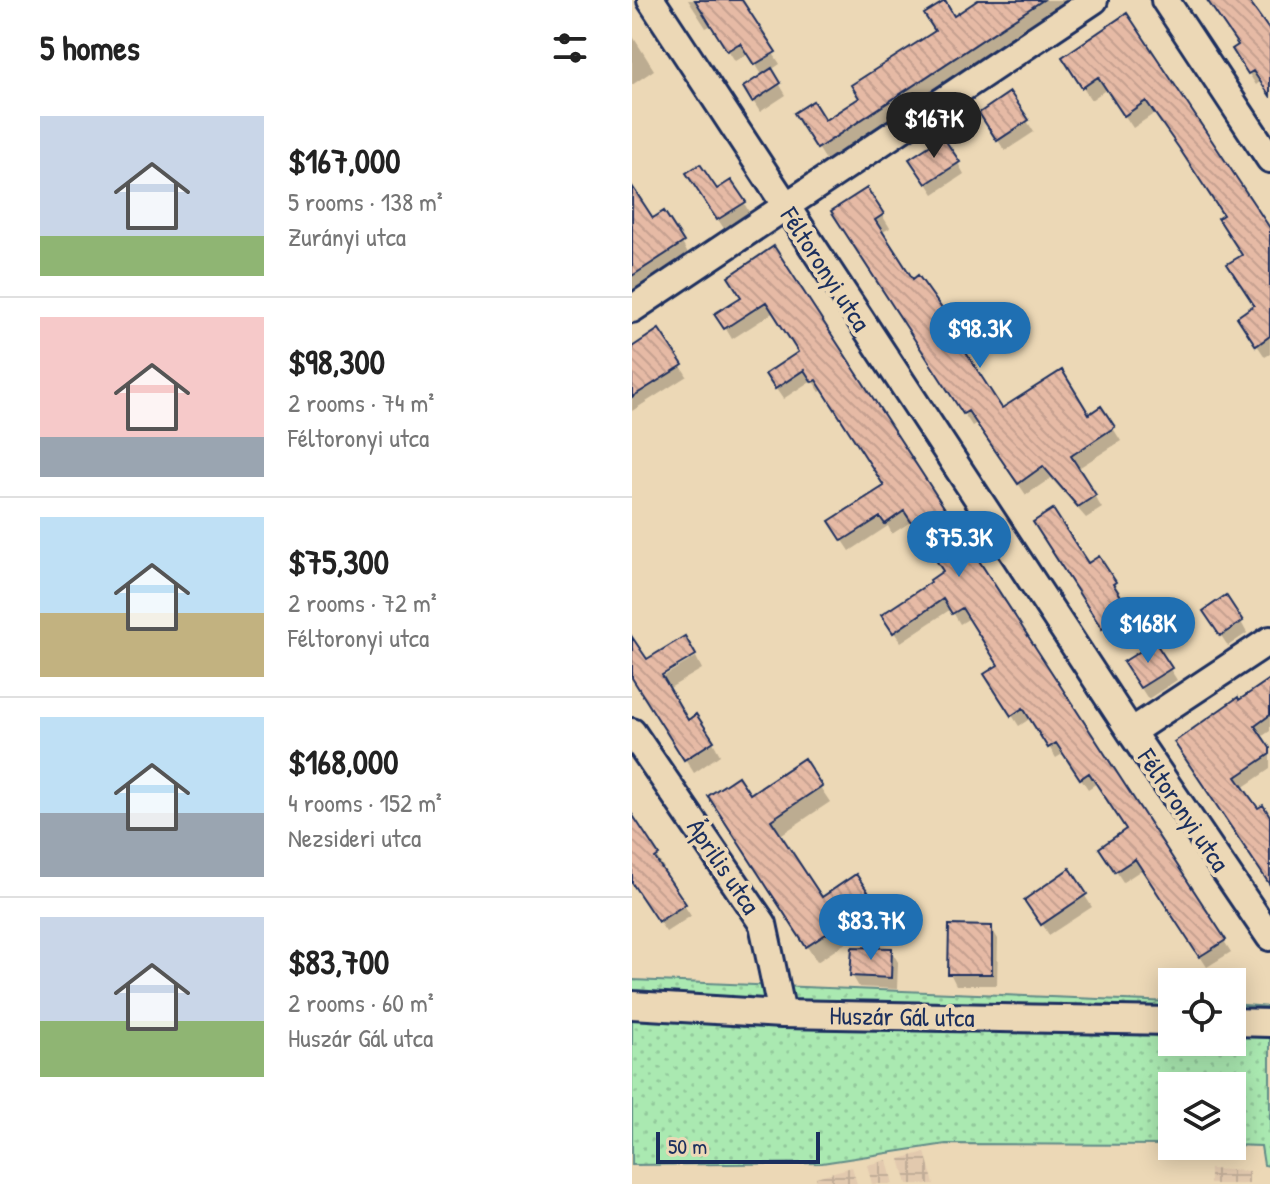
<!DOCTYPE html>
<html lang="en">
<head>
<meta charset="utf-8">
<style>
  body { margin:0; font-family:"Patrick Hand",sans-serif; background:#f6f6f6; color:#222; height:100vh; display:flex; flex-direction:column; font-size:30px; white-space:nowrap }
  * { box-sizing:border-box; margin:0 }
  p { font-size:26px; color:#767676 }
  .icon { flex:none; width:44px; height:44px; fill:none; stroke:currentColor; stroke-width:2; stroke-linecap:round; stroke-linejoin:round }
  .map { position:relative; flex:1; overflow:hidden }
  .sheet { display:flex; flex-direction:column; background:#fff; width:632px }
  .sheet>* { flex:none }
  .buttons { position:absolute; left:526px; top:968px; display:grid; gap:16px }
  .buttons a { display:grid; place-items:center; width:88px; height:88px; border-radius:0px; background:#fff; box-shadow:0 4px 20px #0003; font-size:40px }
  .scale { position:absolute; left:24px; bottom:20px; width:164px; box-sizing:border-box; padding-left:8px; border:4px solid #1b2f5e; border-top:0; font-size:22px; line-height:28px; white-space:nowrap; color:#1b2f5e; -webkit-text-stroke:6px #ecd8b6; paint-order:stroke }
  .price { position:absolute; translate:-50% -68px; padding:0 18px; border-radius:28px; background:#1f6fb2; color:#fff; font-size:26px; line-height:52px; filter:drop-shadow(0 2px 4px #0008) }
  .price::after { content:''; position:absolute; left:50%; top:48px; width:24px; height:18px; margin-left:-12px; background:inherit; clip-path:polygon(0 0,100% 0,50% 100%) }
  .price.active { background:#222; color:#fff }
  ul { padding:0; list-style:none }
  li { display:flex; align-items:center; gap:24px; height:200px; padding:0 40px }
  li+li { border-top:2px solid #e0e0e0 }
  li span { display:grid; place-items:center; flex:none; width:224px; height:160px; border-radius:0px; color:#555 }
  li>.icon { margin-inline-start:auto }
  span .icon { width:96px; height:96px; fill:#fffc; stroke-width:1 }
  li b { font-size:34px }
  h2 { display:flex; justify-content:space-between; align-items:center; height:96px; padding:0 40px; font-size:34px }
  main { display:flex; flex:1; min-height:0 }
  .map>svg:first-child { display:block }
</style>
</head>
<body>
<main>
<section class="sheet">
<h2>5 homes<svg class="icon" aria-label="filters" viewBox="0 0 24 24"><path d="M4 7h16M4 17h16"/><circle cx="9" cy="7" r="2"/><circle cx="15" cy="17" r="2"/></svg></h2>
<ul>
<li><span style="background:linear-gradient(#c9d6e8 75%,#8fb573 0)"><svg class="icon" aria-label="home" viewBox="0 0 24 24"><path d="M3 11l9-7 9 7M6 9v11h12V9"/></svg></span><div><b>$167,000</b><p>5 rooms · 138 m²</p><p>Zurányi utca</p></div></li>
<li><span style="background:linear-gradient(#f6c9c9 75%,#9aa5b1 0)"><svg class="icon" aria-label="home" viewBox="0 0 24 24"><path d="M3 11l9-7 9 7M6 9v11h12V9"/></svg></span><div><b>$98,300</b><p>2 rooms · 74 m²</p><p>Féltoronyi utca</p></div></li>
<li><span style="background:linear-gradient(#bfe0f5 60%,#c2b280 0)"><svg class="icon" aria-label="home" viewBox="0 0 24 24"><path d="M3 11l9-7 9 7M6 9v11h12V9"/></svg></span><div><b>$75,300</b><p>2 rooms · 72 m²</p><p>Féltoronyi utca</p></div></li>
<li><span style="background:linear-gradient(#bfe0f5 60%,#9aa5b1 0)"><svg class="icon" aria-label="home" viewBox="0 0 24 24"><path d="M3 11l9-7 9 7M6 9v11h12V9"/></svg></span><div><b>$168,000</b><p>4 rooms · 152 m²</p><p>Nezsideri utca</p></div></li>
<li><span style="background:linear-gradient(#c9d6e8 65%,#8fb573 0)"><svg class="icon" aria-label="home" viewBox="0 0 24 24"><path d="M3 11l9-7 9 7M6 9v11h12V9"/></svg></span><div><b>$83,700</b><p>2 rooms · 60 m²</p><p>Huszár Gál utca</p></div></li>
</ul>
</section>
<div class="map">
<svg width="638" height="1184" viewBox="0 0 638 1184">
  <defs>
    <pattern id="industrial-grid" width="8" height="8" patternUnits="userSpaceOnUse" patternTransform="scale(2)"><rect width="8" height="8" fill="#e2c9ae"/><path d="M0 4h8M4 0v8" fill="none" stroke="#c1ad98"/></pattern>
    <pattern id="grass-dots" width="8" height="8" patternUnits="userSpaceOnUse" patternTransform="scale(2)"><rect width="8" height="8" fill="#aae9b1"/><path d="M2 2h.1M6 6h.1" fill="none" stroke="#92c89b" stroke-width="1.8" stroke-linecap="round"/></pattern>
    <pattern id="building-back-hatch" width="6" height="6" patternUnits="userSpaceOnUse" patternTransform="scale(2)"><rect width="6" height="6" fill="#e6baa5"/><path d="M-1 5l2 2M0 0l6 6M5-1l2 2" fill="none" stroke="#c5a090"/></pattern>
  </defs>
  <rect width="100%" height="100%" fill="#ecd8b6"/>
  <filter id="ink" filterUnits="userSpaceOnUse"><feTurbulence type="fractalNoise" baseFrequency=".0125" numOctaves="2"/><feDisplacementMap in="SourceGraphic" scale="16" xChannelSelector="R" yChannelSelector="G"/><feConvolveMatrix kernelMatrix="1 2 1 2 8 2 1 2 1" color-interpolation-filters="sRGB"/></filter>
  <g filter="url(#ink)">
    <path fill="url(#industrial-grid)" d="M293,1152l9,32h-27l-7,-25z
      M255,1160l6,24h-21l-5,-19z
      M220,1167l5,17h-39l-2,-7z
      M578,1169l39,2v13h-39z"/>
    <path fill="url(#grass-dots)" stroke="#628c88" stroke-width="2" d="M0,980l540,22v40h60v-38l38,3v159l-6,-1 -3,-19 -29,-1v-59h-60v59l-226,-1 -124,19 -190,2z"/>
    <path fill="#0003" d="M56,0h50l42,64 -9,6 15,25 -26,17 -15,-24 18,-12 -15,-23 -13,8 -23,-36 -6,3z
      M350,0h88l-244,160 -22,-34 20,-3 37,-24 93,-80z
      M575,0h39l20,29 4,-3v69l-9,-14 -5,4 -15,-24 -1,-15z
      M495,16l143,218v120l-5,3 -18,-27 9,-24 -12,-50 -19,-40 -70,-103 -22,15 -26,-39 -16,11 -19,-29z
      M0,35l22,35 -22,15z
      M395,121l7,11 -29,19 -17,-26z
      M326,163l6,11 -30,20 -15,-23z
      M63,185l49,18 6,11 -25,16z
      M0,190l21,31 29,22 6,11 -56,37z
      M250,215l8,13 -9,5 31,48 48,60 8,12 -3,2 36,56 88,5 12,-7 20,32 -44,28 25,39 -16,10 -35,-40 -25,17 -49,-72 -5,3 -131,-202z
      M142,249l450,692 7,11 -24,15 -64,-98 -20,13 -15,-23 20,-29 -31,-47 -9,6 -24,-36 -8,5 -25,-40 -12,8 -26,-40 7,-20 -30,-48 -10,6 -9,-15 -50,33 -11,-15 55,-55 -33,-51 -20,13 -4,-8 -38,25 -12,-18 48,-46 -62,-98 -4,3 -8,-12 -29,19 -9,-13 26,-33 -26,-41 -42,27 -15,-25 26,-16z
      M0,350l49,16 6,10 -55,35z
      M410,534l72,49 7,11 -3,2 17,26 -25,17z
      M580,622h29l6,11 -19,13z
      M0,640l22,42 42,-25 6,12 -34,20 20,33 25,20 7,13 -26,18 -62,-99z
      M538,669l7,11 -29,19 -16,-25z
      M638,682v49l-9,6 9,14v18l-28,19 15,23 13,8v63l-87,-129 56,-50z
      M188,787l10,15 -51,34 42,64 35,-23 26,42 -65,43 -98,-150 30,-15z
      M4,823l28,45 -3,2 30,46 -25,16 -33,-49 -1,2v-60z
      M437,871l23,36 -43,28 -15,-24z
      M359,927l7,12 -1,46h-41l-6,-12z
      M259,950l7,12 -1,27 -38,-2 -7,-12z"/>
    <path fill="url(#building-back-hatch)" stroke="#1b2f5e" stroke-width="2" d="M63,0h47l34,52 -22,13 -14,-22 -13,8z
      M346,0h65l-226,149 -23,-36 19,-12 12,19 34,-22 -8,-13 84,-54 -11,-17 21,-13 9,15z
      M575,0h41l22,31v65l-17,-25 -5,3 -16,-25 6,-4z
      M495,13l143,215v108l-14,10 -19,-29 17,-12 -27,-41 15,-9 -24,-37 5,-3 -44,-67 -33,-47 -22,15 -26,-39 -16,11 -20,-31z
      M140,68l9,15 -29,19 -9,-15z
      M378,92l19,28 -32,21 -18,-28z
      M311,137l17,25 -34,22 -17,-25z
      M68,164l17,25 14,-9 15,22 -29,18 -31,-47z
      M0,186l21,32 11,-7 20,31 -52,34z
      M235,188l17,26 -9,6 38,59 5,-4 30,42 14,23 -3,2 43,66 60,-38 27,44 12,-8 14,21 -44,29 25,39 -18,12 -35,-41 -25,18 -50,-73 -5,3 -132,-203z
      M142,246l452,694 -27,17 -64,-98 -20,13 -16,-24 27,-19 -37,-56 -9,6 -24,-36 -8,5 -25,-40 -12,8 -27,-42 14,-9 -36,-57 -10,6 -9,-15 -50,34 -12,-18 50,-33 -1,-2 13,-9 -39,-60 -19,13 -5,-7 -38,24 -13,-20 55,-35 -68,-106 -4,2 -8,-12 -29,19 -10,-15 33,-22 -32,-50 -42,27 -10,-15 27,-17 -13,-20z
      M27,329l24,36 -51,32v-50z
      M421,509l35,54 11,-7 17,26 -3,2 17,26 -28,19 -69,-107z
      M594,595l17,26 -23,15 -17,-25z
      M53,636l11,19 -34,20 26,45 8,-6 18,27 -30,19 -52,-82v-41l15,22z
      M523,642l17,26 -32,20 -17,-26z
      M638,679v36l-15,11 15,22v6l-34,23 22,31 5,-3 7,11v69l-96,-143 64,-45 1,3z
      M172,758l18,28 -51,34 51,77 34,-23 19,28 -69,45 -98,-151 30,-20 12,18z
      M0,814l27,41 -4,3 31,46 -28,18 -26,-39z
      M438,868l17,26 -46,31 -17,-25z
      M317,925l43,1v48h-44z
      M220,947l40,1 -1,30 -41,-2z"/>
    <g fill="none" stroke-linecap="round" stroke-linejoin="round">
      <g stroke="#1b2f5e" stroke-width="32">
        <path id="minor" d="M19,0l480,732 139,205
          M533,0l105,159
          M0,309l462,-309
          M0,732l131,192 19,90
          M499,732l139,-92
          M0,1005l150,9 390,7
          M600,1022l38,1"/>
      </g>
      <use href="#minor" stroke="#ecd8b6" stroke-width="26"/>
    </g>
  </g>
  <g text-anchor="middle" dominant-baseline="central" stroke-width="8" stroke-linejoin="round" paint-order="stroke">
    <g font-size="26" fill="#1b2f5e" stroke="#ecd8b6">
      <text transform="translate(194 269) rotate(57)">Féltoronyi utca</text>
      <text transform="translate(552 810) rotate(56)">Féltoronyi utca</text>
      <text transform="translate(92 866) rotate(56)">Április utca</text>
      <text transform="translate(270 1016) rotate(1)">Huszár Gál utca</text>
    </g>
  </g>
</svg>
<div class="buttons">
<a><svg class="icon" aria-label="locate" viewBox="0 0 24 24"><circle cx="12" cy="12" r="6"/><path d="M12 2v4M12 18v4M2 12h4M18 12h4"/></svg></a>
<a><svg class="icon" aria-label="layers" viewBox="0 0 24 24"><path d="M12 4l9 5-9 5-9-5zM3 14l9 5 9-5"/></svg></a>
</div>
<div class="scale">50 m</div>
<b class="price active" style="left:302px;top:160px">$167K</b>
<b class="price" style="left:348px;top:370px">$98.3K</b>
<b class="price" style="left:327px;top:579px">$75.3K</b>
<b class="price" style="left:516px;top:665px">$168K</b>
<b class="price" style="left:239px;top:962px">$83.7K</b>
</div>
</main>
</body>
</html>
